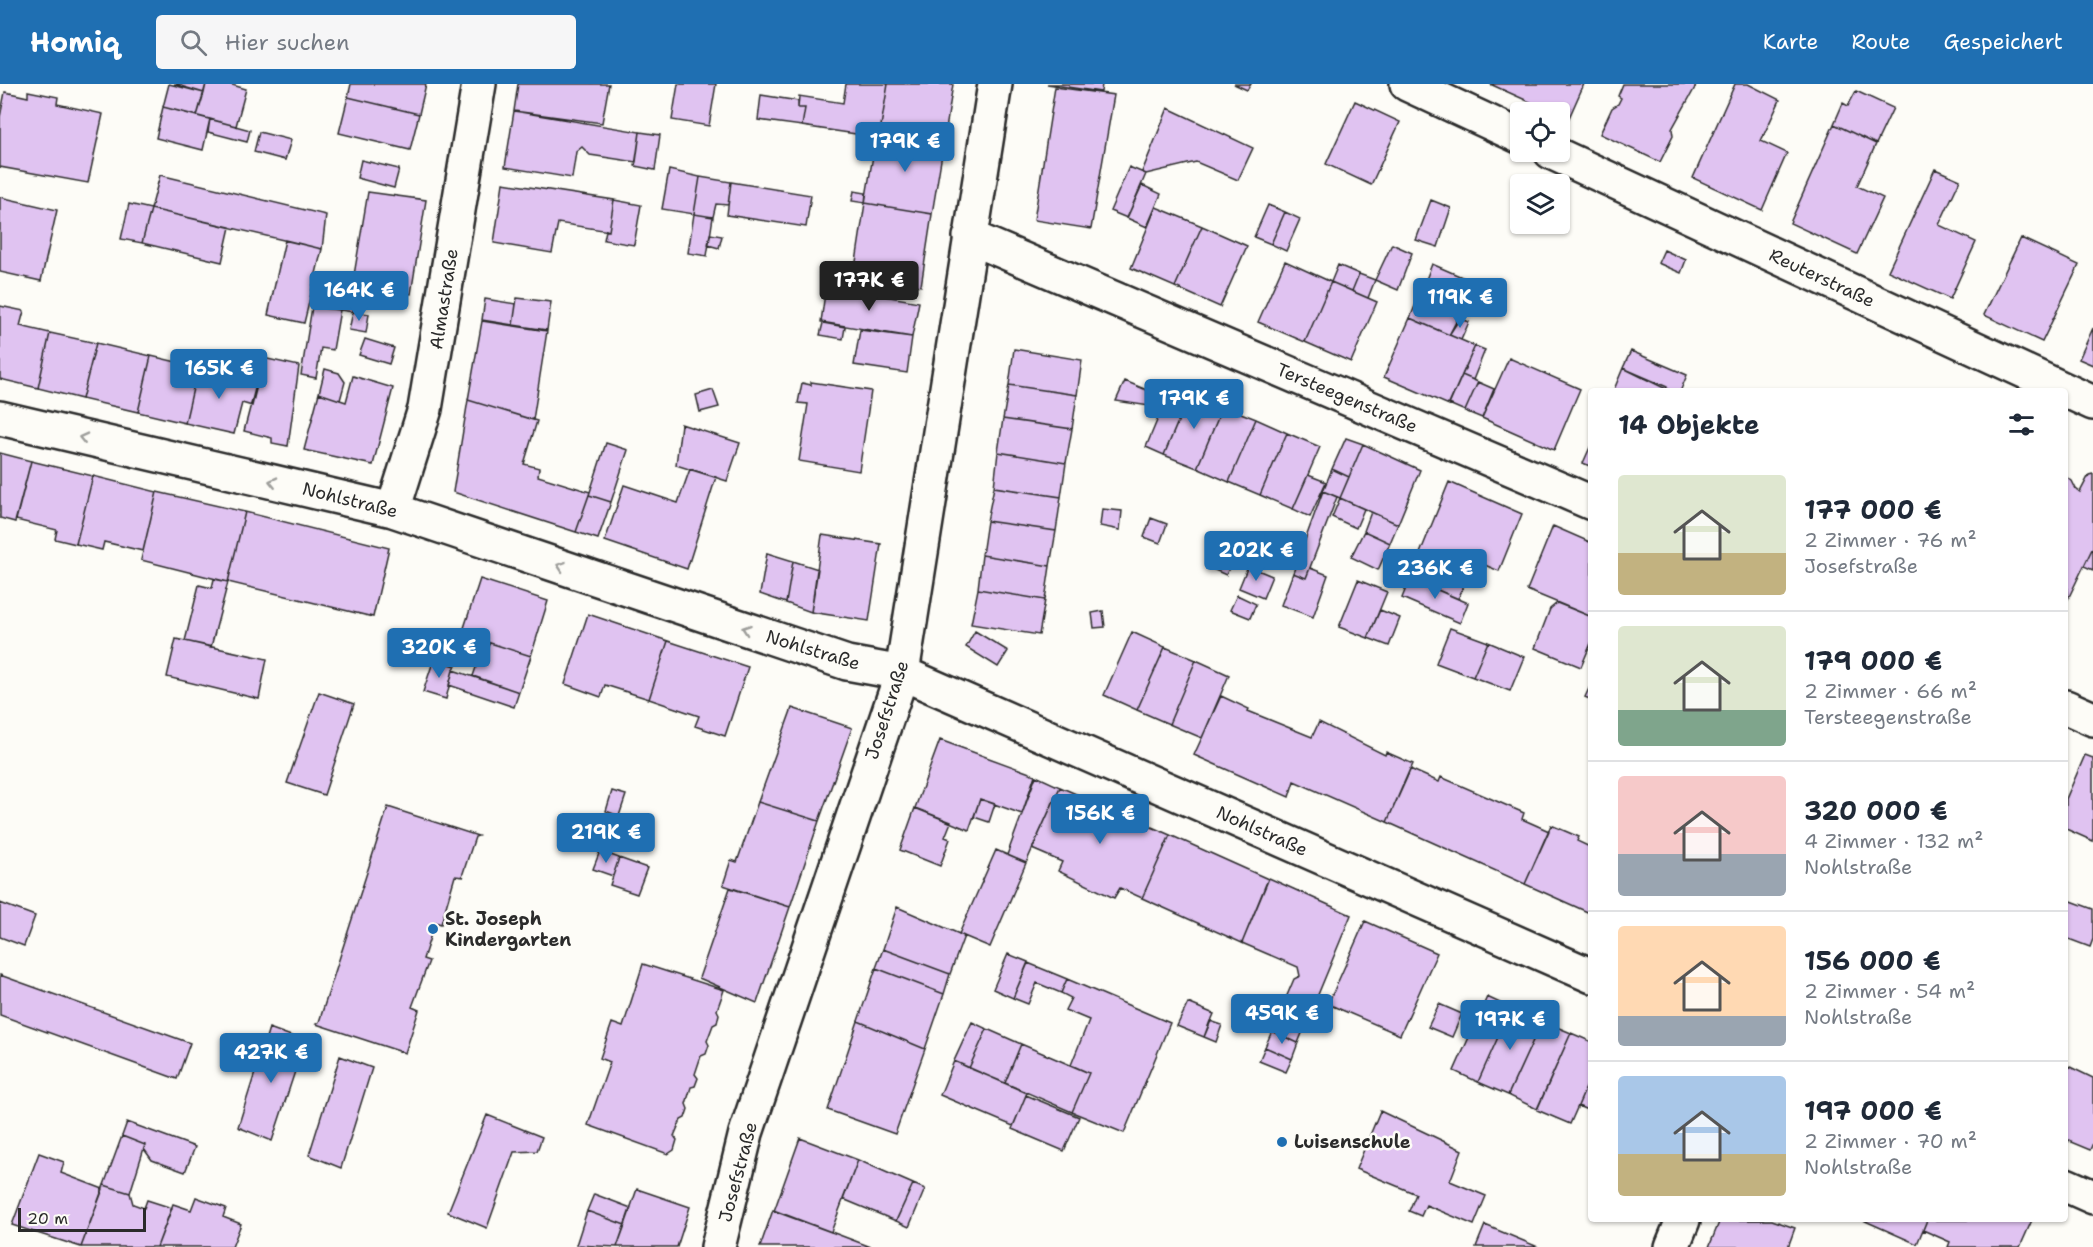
<!DOCTYPE html>
<html lang="de">
<head>
<meta charset="utf-8">
<style>
  body { margin:0; font-family:"Shantell Sans",sans-serif; background:#f6f6f7; color:#1f2937; height:100vh; display:flex; flex-direction:column; font-size:22px; white-space:nowrap }
  * { box-sizing:border-box; margin:0 }
  p { font-size:20px; color:#747a83 }
  .icon { flex:none; width:33px; height:33px; fill:none; stroke:currentColor; stroke-width:2; stroke-linecap:round; stroke-linejoin:round }
  .map { position:relative; flex:1; overflow:hidden }
  .drawer { position:absolute; left:1588px; top:304px; width:480px; height:834px; display:flex; flex-direction:column; background:#fff; border-radius:6px; box-shadow:0 2px 4px #0004 }
  .drawer>* { flex:none }
  .tools { position:absolute; left:1510px; top:18px; display:grid; gap:12px }
  .tools a { display:grid; place-items:center; width:60px; height:60px; border-radius:6px; background:#fff; box-shadow:0 2px 4px #0004; font-size:30px }
  .scale { position:absolute; left:18px; bottom:15px; width:128px; box-sizing:border-box; padding-left:6px; border:3px solid #2b2b2b; border-top:0; font-size:16px; line-height:21px; white-space:nowrap; color:#2b2b2b; -webkit-text-stroke:4px #fdfcf7; paint-order:stroke }
  .price { position:absolute; translate:-50% -51px; padding:0 14px; border-radius:6px; background:#1f6fb2; color:#fff; font-size:20px; line-height:39px; filter:drop-shadow(0 2px 3px #0008) }
  .price::after { content:''; position:absolute; left:50%; top:36px; width:18px; height:14px; margin-left:-9px; background:inherit; clip-path:polygon(0 0,100% 0,50% 100%) }
  .price.current { background:#222; color:#fff }
  ul { padding:0; list-style:none }
  li { display:flex; align-items:center; gap:18px; height:150px; padding:0 30px }
  li+li { border-top:2px solid #e0e1e3 }
  li span { display:grid; place-items:center; flex:none; width:168px; height:120px; border-radius:6px; color:#555 }
  li>.icon { margin-inline-start:auto }
  span .icon { width:72px; height:72px; fill:#fffc; stroke-width:1 }
  li b { font-size:26px }
  h2 { display:flex; justify-content:space-between; align-items:center; height:72px; padding:0 30px; font-size:26px }
  header { display:flex; align-items:center; gap:36px; box-sizing:border-box; height:84px; padding:0 30px; background:#1f6fb2; color:#fff }
  header strong { font-size:28px }
  nav { display:flex; gap:33px; margin-inline-start:auto; font-size:21px }
  .search { width:420px; height:54px; background:#f6f6f7; display:flex; align-items:center; gap:15px; box-sizing:border-box; padding:0 21px; border-radius:6px; color:#747a83; font-size:22px }
  .map>svg:first-child { display:block }
</style>
</head>
<body>
<header>
<strong>Homiq</strong>
<div class="search"><svg class="icon" aria-label="search" viewBox="0 0 24 24"><circle cx="10" cy="10" r="6"/><path d="M15 15l6 6"/></svg>Hier suchen</div>
<nav><a>Karte</a><a>Route</a><a>Gespeichert</a></nav>
</header>
<div class="map">
<svg width="2093" height="1163" viewBox="0 0 2093 1163">
  <rect width="100%" height="100%" fill="#fdfcf7"/>
  <filter id="ink" filterUnits="userSpaceOnUse"><feTurbulence type="fractalNoise" baseFrequency=".0167" numOctaves="2"/><feDisplacementMap in="SourceGraphic" scale="12" xChannelSelector="R" yChannelSelector="G"/><feConvolveMatrix kernelMatrix="1 2 1 2 8 2 1 2 1" color-interpolation-filters="sRGB"/></filter>
  <g filter="url(#ink)">
    <path fill="#e0c3f1" stroke="#2b2b2b" stroke-width="1.5" d="M169,0l35,9 -7,23 -34,-9z
      M174,0h32l-2,9z
      M206,0h23l17,5 -10,37 -39,-10z
      M351,0h75l-7,30 -71,-17z
      M518,0h91l-7,39 -88,-12z
      M678,0h38l-7,42 -37,-6z
      M846,0h42l-8,48 -24,2 -54,-8 3,-18h-7l1,-12 44,7z
      M888,0h65l-9,58 -64,-10z
      M1047,0h55l-1,8z
      M1234,0h17l-4,6z
      M1490,0h94l-16,36 -8,-4v-4h-8z
      M1623,0h74l-25,45 1,7 -13,26 -60,-28 12,-26 6,-4 3,-6 -3,-2z
      M1735,0h13l32,16 -19,41 26,12 -25,57 -69,-32z
      M1055,3l59,8 -23,134 -57,-9z
      M28,7l30,6 -1,7 46,10 -15,69 -88,-16v-50l5,-25 23,5z
      M1856,7l37,17 -17,36 -42,-20 9,-21 5,3z
      M761,11l37,6v7h7l-3,18 -44,-6z
      M348,13l71,17 -9,36 -71,-17z
      M1355,17l45,21 -29,63 -45,-21z
      M163,23l47,12 -7,31 -47,-12z
      M1168,24l85,40 -15,32 -42,-18 -50,12 -4,-2z
      M514,27l126,21 -4,30 -46,-7 -8,-8 -6,5 -4,26 -67,-11z
      M210,35l40,11 -3,12 -39,-10z
      M1834,40l42,20 -19,42 26,12 -26,56 -67,-31z
      M259,48l32,8 -6,20 -31,-8z
      M640,48l20,3 -5,35 -20,-4z
      M877,48l67,10 -12,72 -67,-11z
      M361,76l38,9 -5,19 -37,-10z
      M1129,83l17,7 -19,44 -17,-7z
      M1935,85l25,11 -21,45 37,17 -26,57 -62,-28z
      M669,86l31,7 -6,37 -32,-5z
      M160,91l166,40 -4,34 -171,-40z
      M700,93l31,5 -3,23 -12,-1 -3,13 -19,-3z
      M731,98l80,13 -5,32 -79,-12z
      M503,99l111,17 -5,31 -51,-8 -6,30 -58,-10z
      M1142,101l19,9 -14,33 -20,-9z
      M854,107l12,2 -1,10 -13,-2z
      M368,108l58,8 -15,94 -59,-7z
      M0,113l57,13 -16,71 -41,-9z
      M614,116l27,5 -7,40 -30,-5 2,-10 3,1z
      M1431,116l20,8 -13,39 -22,-7z
      M865,119l67,11 -11,72 -67,-11z
      M129,120l22,5 -9,34 -21,-4z
      M1268,121l17,7 -14,32 -17,-7z
      M1156,123l46,19 -27,61 -44,-19z
      M151,125l79,18 -8,35 -80,-19z
      M1285,128l15,7 -14,32 -15,-7z
      M694,130l19,3 -6,39 -19,-3z
      M1202,142l45,20 -27,61 -45,-20z
      M710,150l12,2 -3,12 -11,-3z
      M2021,154l58,27 -37,77 -58,-27z
      M285,156l37,9 -18,74 -36,-8z
      M1392,160l20,9 -14,37 -23,-10z
      M1664,166l22,10 -5,13 -23,-10z
      M1285,177l46,21 -26,60 -47,-20z
      M1432,180l53,23 -8,20 -52,-25z
      M1338,181l21,9 -7,17 -21,-9z
      M1359,190l16,6 -7,18 -16,-7z
      M1331,198l46,20 -26,60 -46,-20z
      M1425,198l42,19 -18,34 -39,-17z
      M826,202l93,16 -7,35 -91,-15z
      M317,204l38,5 -2,19 -38,-6z
      M517,214l34,4 -4,28 -34,-5z
      M485,215l31,5 -3,21 -31,-5z
      M0,222l24,5 -4,15 30,7 -12,55 -38,-9z
      M312,223l28,3 -7,40 -12,-2 -5,30 -15,-3z
      M353,228l16,2 -3,19 -17,-3z
      M1410,234l65,28 -26,59 -65,-28z
      M1460,234l9,4 -8,18 -12,-5z
      M482,237l65,10 -14,89 -65,-20z
      M823,239l22,4 -2,12 -23,-4z
      M2093,244v37l-14,-6z
      M860,246l52,7 -5,36 -53,-8z
      M50,249l46,10 -14,56 -44,-11z
      M365,255l29,9 -5,16 -30,-9z
      M96,259l55,13 -13,56 -56,-13z
      M1475,262l10,4 -12,30 -11,-5z
      M1014,265l68,11 -5,35 -68,-10z
      M1631,267l56,24 -7,17 -14,-3 -43,-21z
      M151,272l47,11 -13,56 -47,-11z
      M263,274l36,8 -11,80 -16,-3v-5l-28,-7z
      M1509,274l71,31 -26,61 -72,-32z
      M198,283l60,14 -6,25 -10,-3 -8,31 -49,-11z
      M1623,284l44,19 -2,5h-52z
      M325,285l14,4 6,9 -5,18 -21,-7z
      M1462,291l16,7 -13,29 -16,-7z
      M353,292l40,12 -20,77 -69,-15 15,-57 27,9z
      M1125,297l36,15 -5,11 -40,-6z
      M811,298l60,9 -12,80 -60,-10 9,-57 -10,-1 4,-20 9,2z
      M1478,298l16,7 -12,29 -17,-7z
      M1009,301l68,10 -5,34 -69,-10z
      M713,306l6,17 -19,5 -4,-17z
      M1191,307l32,15 -26,62 -33,-13z
      M468,316l69,21 -13,43 15,4 -1,8 52,16 -14,40 -123,-40z
      M1223,322l33,13 -27,63 -32,-14z
      M1161,327l18,8 -15,36 -18,-8z
      M1003,335l69,10 -6,34 -68,-11z
      M1256,335l31,14 -27,62 -31,-13z
      M681,340l59,19 -13,38 -51,-16z
      M1287,349l33,14 -27,62 -33,-14z
      M1346,354l17,6 -14,33 -17,-8z
      M606,359l22,7 -17,52 -22,-7z
      M1592,359v24l-9,-4z
      M1363,360l57,26 -22,54 -58,-26z
      M998,368l68,11 -5,34 -67,-10z
      M0,369l31,8 -16,61 -15,-4z
      M31,377l62,15 -17,68 -21,-5 2,-9 -41,-10z
      M690,385l26,8 -29,92 -82,-28 19,-56 54,18z
      M1332,385l17,8 -9,21 -17,-7z
      M2093,390v73l-26,54 -1,-124 6,4 4,8 4,3 9,-17z
      M1308,391l18,7 -16,35 -17,-8z
      M93,392l64,16 -14,59 -39,-9 -2,8 -26,-6z
      M1449,398l73,32 -23,57 -31,-13 -5,13 6,3 -11,25 -48,-21z
      M994,403l67,10 -5,34 -69,-10z
      M1323,407l14,6 -31,81 -13,-5z
      M157,408l88,20 -17,70 -87,-22z
      M589,411l22,7 -13,37 -22,-7z
      M1340,414l24,11 -8,19 -24,-11z
      M1102,425l20,2 -2,19 -20,-4z
      M245,428l144,36 -16,69 -145,-35z
      M1371,428l27,12 -8,19 -26,-12z
      M1151,434l16,6 -7,19 -16,-6z
      M987,437l69,10 -6,35 -68,-11z
      M1553,442l39,17v74l-65,-27z
      M1364,447l26,12 -12,27 -27,-13z
      M822,451l59,9 -12,77 -58,-9z
      M2093,463v23l-9,-4z
      M1216,465l18,7 -8,19 -18,-8z
      M767,469l26,8 -7,42 -26,-9z
      M982,471l68,11 -5,34 -67,-11z
      M793,477l25,8 -7,43 -25,-9z
      M1248,482l24,10 -9,22 -24,-10z
      M1310,484l18,7 -15,42 -32,-12 12,-32 13,5z
      M1410,494l58,25 -8,20 -58,-25z
      M214,495l14,3 -17,65 -26,-6 14,-56 13,3z
      M480,495l68,22 -17,55 -69,-22z
      M1358,496l29,12 -19,46 -29,-11z
      M978,505l67,11 -6,35 -68,-11z
      M1237,511l19,9 -6,14 -20,-8z
      M1557,519l35,14v24l-11,26 -46,-19 15,-39z
      M1380,526l20,8 -11,28 -21,-8z
      M1103,527l2,16 -11,1 -2,-15z
      M588,530l80,27 -19,58 -44,-14 -4,12 -36,-13z
      M1450,544l38,14 -15,35 -37,-14z
      M975,547l33,20 -10,16 -32,-20z
      M1132,548l33,15 -28,63 -33,-15z
      M474,554l16,5 -11,17 -11,-3z
      M176,555l91,20 -8,40 -92,-22z
      M668,557l80,26 -23,69 -30,-10 4,-10 -50,-17z
      M1488,558l36,15 -14,34 -37,-14z
      M490,559l41,13 -12,36 -46,-16 7,-20z
      M1165,563l31,13 -27,64 -32,-14z
      M434,575l22,7 -3,4 -7,29 -23,-7z
      M1196,576l33,15 -27,63 -33,-14z
      M453,586l66,22 -5,15 -65,-22z
      M1592,598v18l-7,-3z
      M319,608l35,12 -30,91 -37,-12z
      M1221,612l28,13 -1,2 64,26 7,-15 66,33 1,-3 27,12 -26,58 -93,-41 -5,16 -95,-42z
      M792,624l60,20 -33,93 -61,-19z
      M940,656l95,35 -13,39 -42,-15 -11,31 -54,-22z
      M2085,671l8,3v83l-27,-12v-30z
      M1410,685l29,13 2,-5 83,36 -2,6 27,12 -24,53 -138,-62z
      M1036,692l24,11 -34,76 -19,-8z
      M1060,703l110,48 -28,63 -22,-10 -6,10 -56,-27 4,-9 -30,-13z
      M612,707l14,4 -7,21 -13,-5z
      M980,715l15,5 -6,18 -15,-5z
      M758,718l61,19 -29,86 -67,-22 8,-25 6,2z
      M388,723l90,29 -3,1 -13,39 2,1 -9,-1 -14,48 -6,-2 -12,37 6,2 -17,46 7,3 -14,43 -89,-29 3,-2z
      M915,724l36,14 -6,15 5,2 -10,27 -40,-16z
      M1551,741l28,12 -2,4 15,7v66l-67,-30z
      M1170,751l98,44 -26,64 -100,-45z
      M996,766l30,13 -36,84 -31,-13z
      M600,767l19,7 -6,18 -20,-7z
      M619,774l28,10 -10,26 -27,-9z
      M1269,794l82,37 -53,128 -26,-12 22,-52 6,-3 -2,-9 -56,-24z
      M730,804l60,19 -33,96 -58,-25z
      M2066,815l27,10v30l-3,8 -24,-9z
      M0,819l35,13 -11,30 -24,-9z
      M897,823l67,29 -14,38 -67,-25z
      M1365,837l72,32 -37,82 -72,-31z
      M883,865l67,25 -6,20 -68,-26z
      M1008,870l20,8 -15,36 -20,-9z
      M1028,879l39,16 -6,14 -24,-10 -9,21 -15,-6z
      M643,880l81,26 -7,20 2,4 -2,9 -4,2 -6,16 2,4 -3,9 -5,2 -6,18 3,4 -3,8 -4,1 -5,17 2,5 -3,9 -4,2 -7,16 3,4 -3,10 -6,4 -80,-29 22,-63 -10,-4 12,-35 11,4z
      M876,884l68,26 -19,55 -67,-28z
      M0,891l190,68 -13,36 -177,-64z
      M1067,895l103,44 -46,110 -52,-21 17,-39 -18,-8 18,-45 -24,-10 6,-12 -10,-5z
      M1487,913l24,11 -33,74 -24,-11z
      M1188,919l26,11 -10,23 -27,-11z
      M1439,920l23,10 -10,23 -24,-10z
      M1511,924l31,13 -34,74 -30,-13z
      M858,937l67,28 -30,85 -67,-24z
      M1210,937l12,4 -6,17 -12,-5z
      M1542,937l29,12 -34,76 -29,-14z
      M972,938l15,7 -18,39 -15,-7z
      M269,944l36,13 -33,100 -34,-14z
      M987,945l34,15 -16,39 -36,-15z
      M1272,947l26,12 -6,16 -27,-12z
      M1571,949l21,9v32l-22,50 -33,-14z
      M1021,960l68,29 -17,39 -67,-29z
      M1265,963l27,12 -6,13 -27,-11z
      M340,972l32,12 -31,100 -32,-13z
      M954,977l73,32 -14,33 -73,-31z
      M2066,981l27,13v65l-3,7 -24,-10z
      M1592,990v38l-14,-6z
      M1026,1011l53,22 -15,34 -52,-22z
      M1380,1027l82,39 -12,31 36,15 -12,29 -48,-20 -5,11 -12,-5 7,-17 -60,-25z
      M487,1031l55,22 -5,14 -23,1 -27,76 -39,-16z
      M127,1038l68,25 -10,25 -33,-12 -8,-11 1,-4 -23,-9z
      M122,1052l23,9 -15,48 -26,-8z
      M800,1054l58,22 -27,72 -57,-21z
      M39,1069l25,9 -3,11 42,16 -22,58 -69,-22z
      M858,1076l55,24 -17,37 -53,-22z
      M913,1100l12,5 -16,38 -13,-6z
      M104,1101l26,8 3,11 11,4 3,-8 25,8 -15,39h-76z
      M637,1105l53,18 -13,40h-60z
      M594,1110l37,14 -6,17 -38,-14z
      M196,1113l30,11 -3,9 18,7 -9,23h-75l16,-43 18,6z
      M773,1126l3,1 95,36h-111z
      M587,1127l38,14 -8,22 -41,-2z
      M1720,1136h52l23,8 -7,19h-79z
      M1863,1136h64l-10,24z
      M1927,1136h105l-12,27h-72l2,-5 -27,-12z
      M1485,1141l53,22h-62z"/>
    <g fill="none" stroke-linecap="round" stroke-linejoin="round">
      <g stroke="#2b2b2b" stroke-width="38">
        <path id="minor" d="M1407,0l114,53
          M1551,68l542,251
          M970,153l622,266
          M0,334l393,92 454,153 55,10 690,303
          M393,426l32,-101 54,-325
          M2066,623l27,12
          M2066,1101l27,12
          M718,1163l28,-114 156,-460 93,-589
          M1672,1163l11,-27"/>
      </g>
      <use href="#minor" stroke="#fdfcf7" stroke-width="33"/>
    </g>
    <defs><path id="oneway-chevron" d="M-2-3.5L2.5 0L-2 3.5" fill="none" stroke-width="1.6" stroke-linecap="round" stroke-linejoin="round" transform="scale(1.5)"/></defs>
    <g stroke="#9e9e9b">
      <use href="#oneway-chevron" transform="translate(83 354) rotate(-167)"/>
      <use href="#oneway-chevron" transform="translate(273 398) rotate(-167)"/>
      <use href="#oneway-chevron" transform="translate(561 482) rotate(-161)"/>
      <use href="#oneway-chevron" transform="translate(746 545) rotate(-161)"/>
    </g>
  </g>
  <g fill="#1f6fb2" stroke="#fdfcf7" stroke-width="2">
    <circle cx="433" cy="845" r="6"/>
    <circle cx="1282" cy="1058" r="6"/>
  </g>
  <g text-anchor="middle" dominant-baseline="central" stroke-width="5" stroke-linejoin="round" paint-order="stroke">
    <g font-size="18" fill="#2b2b2b" stroke="#fdfcf7">
      <text transform="translate(1822 194) rotate(25)">Reuterstraße</text>
      <text transform="translate(444 215) rotate(-81)">Almastraße</text>
      <text transform="translate(1347 314) rotate(23)">Tersteegenstraße</text>
      <text transform="translate(350 416) rotate(14)">Nohlstraße</text>
      <text transform="translate(813 566) rotate(17)">Nohlstraße</text>
      <text transform="translate(887 626) rotate(-72)">Josefstraße</text>
      <text transform="translate(1262 747) rotate(24)">Nohlstraße</text>
      <text transform="translate(738 1088) rotate(-75)">Josefstraße</text>
    </g>
    <g font-size="18" font-weight="bold" fill="#2b2b2b" stroke="#fdfcf7" text-anchor="start">
      <text x="445" y="835">St. Joseph<tspan x="445" dy="21">Kindergarten</tspan></text>
      <text x="1294" y="1058">Luisenschule</text>
    </g>
  </g>
</svg>
<div class="tools">
<a><svg class="icon" aria-label="locate" viewBox="0 0 24 24"><circle cx="12" cy="12" r="6"/><path d="M12 2v4M12 18v4M2 12h4M18 12h4"/></svg></a>
<a><svg class="icon" aria-label="layers" viewBox="0 0 24 24"><path d="M12 4l9 5-9 5-9-5zM3 14l9 5 9-5"/></svg></a>
</div>
<div class="scale">20 m</div>
<b class="price" style="left:905px;top:89px">179K €</b>
<b class="price current" style="left:869px;top:228px">177K €</b>
<b class="price" style="left:359px;top:238px">164K €</b>
<b class="price" style="left:1460px;top:245px">119K €</b>
<b class="price" style="left:219px;top:316px">165K €</b>
<b class="price" style="left:1194px;top:346px">179K €</b>
<b class="price" style="left:1256px;top:498px">202K €</b>
<b class="price" style="left:1435px;top:516px">236K €</b>
<b class="price" style="left:439px;top:595px">320K €</b>
<b class="price" style="left:1100px;top:761px">156K €</b>
<b class="price" style="left:606px;top:780px">219K €</b>
<b class="price" style="left:1282px;top:961px">459K €</b>
<b class="price" style="left:1510px;top:967px">197K €</b>
<b class="price" style="left:271px;top:1000px">427K €</b>
<section class="drawer">
<h2>14 Objekte<svg class="icon" aria-label="filters" viewBox="0 0 24 24"><path d="M4 7h16M4 17h16"/><circle cx="9" cy="7" r="2"/><circle cx="15" cy="17" r="2"/></svg></h2>
<ul>
<li><span style="background:linear-gradient(#dfe7d0 65%,#c2b280 0)"><svg class="icon" aria-label="home" viewBox="0 0 24 24"><path d="M3 11l9-7 9 7M6 9v11h12V9"/></svg></span><div><b>177 000 €</b><p>2 Zimmer · 76 m²</p><p>Josefstraße</p></div></li>
<li><span style="background:linear-gradient(#dfe7d0 70%,#7fa58c 0)"><svg class="icon" aria-label="home" viewBox="0 0 24 24"><path d="M3 11l9-7 9 7M6 9v11h12V9"/></svg></span><div><b>179 000 €</b><p>2 Zimmer · 66 m²</p><p>Tersteegenstraße</p></div></li>
<li><span style="background:linear-gradient(#f6c9c9 65%,#9aa5b1 0)"><svg class="icon" aria-label="home" viewBox="0 0 24 24"><path d="M3 11l9-7 9 7M6 9v11h12V9"/></svg></span><div><b>320 000 €</b><p>4 Zimmer · 132 m²</p><p>Nohlstraße</p></div></li>
<li><span style="background:linear-gradient(#ffd9b3 75%,#9aa5b1 0)"><svg class="icon" aria-label="home" viewBox="0 0 24 24"><path d="M3 11l9-7 9 7M6 9v11h12V9"/></svg></span><div><b>156 000 €</b><p>2 Zimmer · 54 m²</p><p>Nohlstraße</p></div></li>
<li><span style="background:linear-gradient(#a9c7e8 65%,#c2b280 0)"><svg class="icon" aria-label="home" viewBox="0 0 24 24"><path d="M3 11l9-7 9 7M6 9v11h12V9"/></svg></span><div><b>197 000 €</b><p>2 Zimmer · 70 m²</p><p>Nohlstraße</p></div></li>
</ul>
</section>
</div>
</body>
</html>
